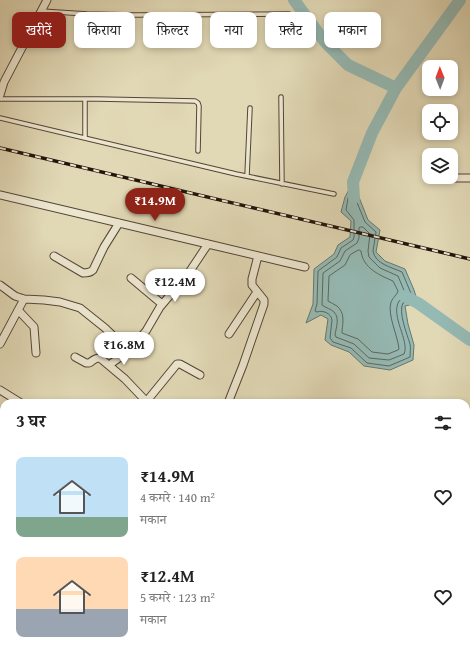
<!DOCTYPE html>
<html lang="hi">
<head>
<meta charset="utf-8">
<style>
  body { margin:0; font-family:"Gentium Book Plus","Noto Serif Devanagari",serif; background:#f2f2f2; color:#222; height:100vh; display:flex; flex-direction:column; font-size:15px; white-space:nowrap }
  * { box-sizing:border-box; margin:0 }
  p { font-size:13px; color:#767676 }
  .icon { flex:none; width:22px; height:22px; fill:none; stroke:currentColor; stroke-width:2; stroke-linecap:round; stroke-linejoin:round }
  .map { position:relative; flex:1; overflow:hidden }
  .side { position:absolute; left:0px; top:399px; width:470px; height:256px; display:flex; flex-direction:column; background:#fff; border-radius:12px 12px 0 0; box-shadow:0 2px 6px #0003 }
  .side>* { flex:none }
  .guide { position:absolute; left:12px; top:12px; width:446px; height:36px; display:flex; gap:8px }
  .needle { width:26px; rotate:359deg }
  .controls { position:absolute; left:422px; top:60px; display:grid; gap:8px }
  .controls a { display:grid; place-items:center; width:36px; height:36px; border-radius:8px; background:#fff; box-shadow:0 2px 6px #0003; font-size:20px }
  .price { position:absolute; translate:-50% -34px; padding:0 9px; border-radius:14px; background:#fff; color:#222; font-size:13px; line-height:26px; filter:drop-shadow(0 1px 2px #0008) }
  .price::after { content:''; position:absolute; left:50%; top:24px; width:12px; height:9px; margin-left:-6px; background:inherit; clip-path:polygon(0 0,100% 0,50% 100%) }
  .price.active { background:#8f2418; color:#fff }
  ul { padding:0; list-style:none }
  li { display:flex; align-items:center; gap:12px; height:100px; padding:0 16px }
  li span { display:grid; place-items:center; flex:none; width:112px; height:80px; border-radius:8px; color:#555 }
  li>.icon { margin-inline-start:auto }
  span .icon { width:48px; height:48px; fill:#fffc; stroke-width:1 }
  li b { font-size:17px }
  h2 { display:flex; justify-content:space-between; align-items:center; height:48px; padding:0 16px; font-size:17px }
  .pill { padding:0 14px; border-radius:8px; background:#fff; box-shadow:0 2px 6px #0003; font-size:14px; line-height:36px }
  .pill.active { background:#8f2418; color:#fff }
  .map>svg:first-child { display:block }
</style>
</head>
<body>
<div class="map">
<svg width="470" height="655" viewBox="0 0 470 655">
  <rect width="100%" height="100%" fill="#e1d8b5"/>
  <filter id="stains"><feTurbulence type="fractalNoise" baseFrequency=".005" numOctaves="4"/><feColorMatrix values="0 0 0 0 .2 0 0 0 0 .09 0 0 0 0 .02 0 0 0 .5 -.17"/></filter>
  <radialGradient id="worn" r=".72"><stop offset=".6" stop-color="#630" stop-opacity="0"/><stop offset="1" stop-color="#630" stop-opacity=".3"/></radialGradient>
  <path fill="#95b9b3" stroke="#687770" d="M353,182l15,38 12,10 -4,22 9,9 20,8 9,21 4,13 -13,3 3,18 6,21 -1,15 -23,10 -26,-4 -15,-14 -18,-7 -6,-5 3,-21 -7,-4 -15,8 7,-19 1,-35 20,-15 4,-9 12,-8 1,-16 -10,-9 4,-15z
    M470,447v102l-4,-2v-96z"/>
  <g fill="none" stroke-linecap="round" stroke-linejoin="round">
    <path stroke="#5d665f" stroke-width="1" d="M351,194l3,1 11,27 11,10 -3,19c2,13 18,16 29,21l8,19 3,7 -1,2 -9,3c-5,9 4,31 7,41 1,4 0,9 0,13l-21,9 -22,-3 -16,-15 -18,-6 -3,-4 2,-18c-1,-7 -9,-10 -15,-8l-2,-1 2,-7 1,-33 19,-14 4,-9 12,-8 1,-3v-17l-8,-10 2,-12z
      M361,227h2l7,7 -2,17 1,6 11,11 18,8 8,19v2l-7,4c-9,15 11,40 5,53l-15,6 -20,-2 -15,-14 -18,-7 -1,-2c1,-7 5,-17 -1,-23 -3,-3 -8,-4 -12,-7l1,-32 17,-12 5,-10 12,-8 2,-5v-10z
      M359,250l2,1c2,17 18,24 32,30l5,10c-1,4 -5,6 -7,11 -4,13 7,34 8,47l-1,1 -10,4 -16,-2 -14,-13 -16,-6v-2c1,-9 3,-18 -5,-25 -3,-2 -6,-3 -9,-5l1,-25 16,-11 5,-10z"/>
    <path stroke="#95b9b3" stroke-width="12" d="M294,0l31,42 23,23 48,23
      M354,198l-1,-16 19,-49 24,-45 64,-88
      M404,296l14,7 52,37"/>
    <g stroke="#544536" stroke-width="5.5">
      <path id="service" d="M41,11l46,3 47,1 155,-1
        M281,97l1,87
        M0,99h98l97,2 3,2 1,3 -1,45
        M0,118l236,56 98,20
        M85,138v-39
        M247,176l3,-68"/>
    </g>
    <g stroke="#544536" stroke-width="9">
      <path id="minor" d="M0,95l4,-13 43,-82
        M450,178h20
        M0,195l208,49 97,23
        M54,256l29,17c4,0 7,0 10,-3l11,-23 15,-24
        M131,278l31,26
        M0,285l15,11 9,3 20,1 16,2 20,6 25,20 24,23
        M18,310l16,17 2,26
        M229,334l28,-42
        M0,344l24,-45
        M75,357l11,6h3c4,-2 6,-6 11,-5l25,21 19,20 2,4
        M109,365l20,-14 17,-20 14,-24 28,-33 20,-30
        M0,390l21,13
        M146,402l31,-38h3l20,11
        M228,403l15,-38 21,-61v-4l-12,-15v-6l6,-23
        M0,460l4,-2
        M0,571l4,-4
        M466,643l3,-48
        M372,651v4
        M145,655h21
        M250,655l6,-4
        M328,655v-4
        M394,655v-4"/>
    </g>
    <use href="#service" stroke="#ece6cf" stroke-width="3.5"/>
    <use href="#minor" stroke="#ece6cf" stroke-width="7"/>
    <g stroke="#25140b" stroke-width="3.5">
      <path id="rail" d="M0,148l470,111"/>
    </g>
    <use href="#rail" stroke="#ece6cf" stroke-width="2" stroke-dasharray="6" stroke-linecap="butt"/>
  </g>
  <rect width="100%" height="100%" filter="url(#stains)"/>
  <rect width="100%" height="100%" fill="url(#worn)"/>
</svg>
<div class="controls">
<a><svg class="needle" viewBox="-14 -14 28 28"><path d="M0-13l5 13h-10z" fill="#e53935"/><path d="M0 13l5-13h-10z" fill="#767676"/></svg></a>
<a><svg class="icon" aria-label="locate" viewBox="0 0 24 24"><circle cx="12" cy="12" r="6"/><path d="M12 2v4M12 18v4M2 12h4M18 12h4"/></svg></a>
<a><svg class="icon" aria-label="layers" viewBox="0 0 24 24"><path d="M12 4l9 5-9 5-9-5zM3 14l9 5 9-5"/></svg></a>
</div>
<b class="price active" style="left:155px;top:222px">₹14.9M</b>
<b class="price" style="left:175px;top:303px">₹12.4M</b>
<b class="price" style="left:124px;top:366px">₹16.8M</b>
<div class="guide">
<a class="pill active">खरीदें</a>
<a class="pill">किराया</a>
<a class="pill">फ़िल्टर</a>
<a class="pill">नया</a>
<a class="pill">फ़्लैट</a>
<a class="pill">मकान</a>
</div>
<section class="side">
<h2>3 घर<svg class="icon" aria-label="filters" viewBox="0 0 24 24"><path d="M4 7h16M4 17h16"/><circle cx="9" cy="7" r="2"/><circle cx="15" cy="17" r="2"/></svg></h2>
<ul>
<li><span style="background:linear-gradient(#bfe0f5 75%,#7fa58c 0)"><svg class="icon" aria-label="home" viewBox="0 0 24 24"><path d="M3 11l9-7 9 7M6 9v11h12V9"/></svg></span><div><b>₹14.9M</b><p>4 कमरे · 140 m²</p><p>मकान</p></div><svg class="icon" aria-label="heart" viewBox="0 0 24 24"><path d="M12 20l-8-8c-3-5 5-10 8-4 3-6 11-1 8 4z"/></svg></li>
<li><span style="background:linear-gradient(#ffd9b3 65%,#9aa5b1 0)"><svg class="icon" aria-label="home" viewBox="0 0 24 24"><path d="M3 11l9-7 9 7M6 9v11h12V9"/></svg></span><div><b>₹12.4M</b><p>5 कमरे · 123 m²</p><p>मकान</p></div><svg class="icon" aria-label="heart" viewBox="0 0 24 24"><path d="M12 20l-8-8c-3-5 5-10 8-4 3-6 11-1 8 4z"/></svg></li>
</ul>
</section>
</div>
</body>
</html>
